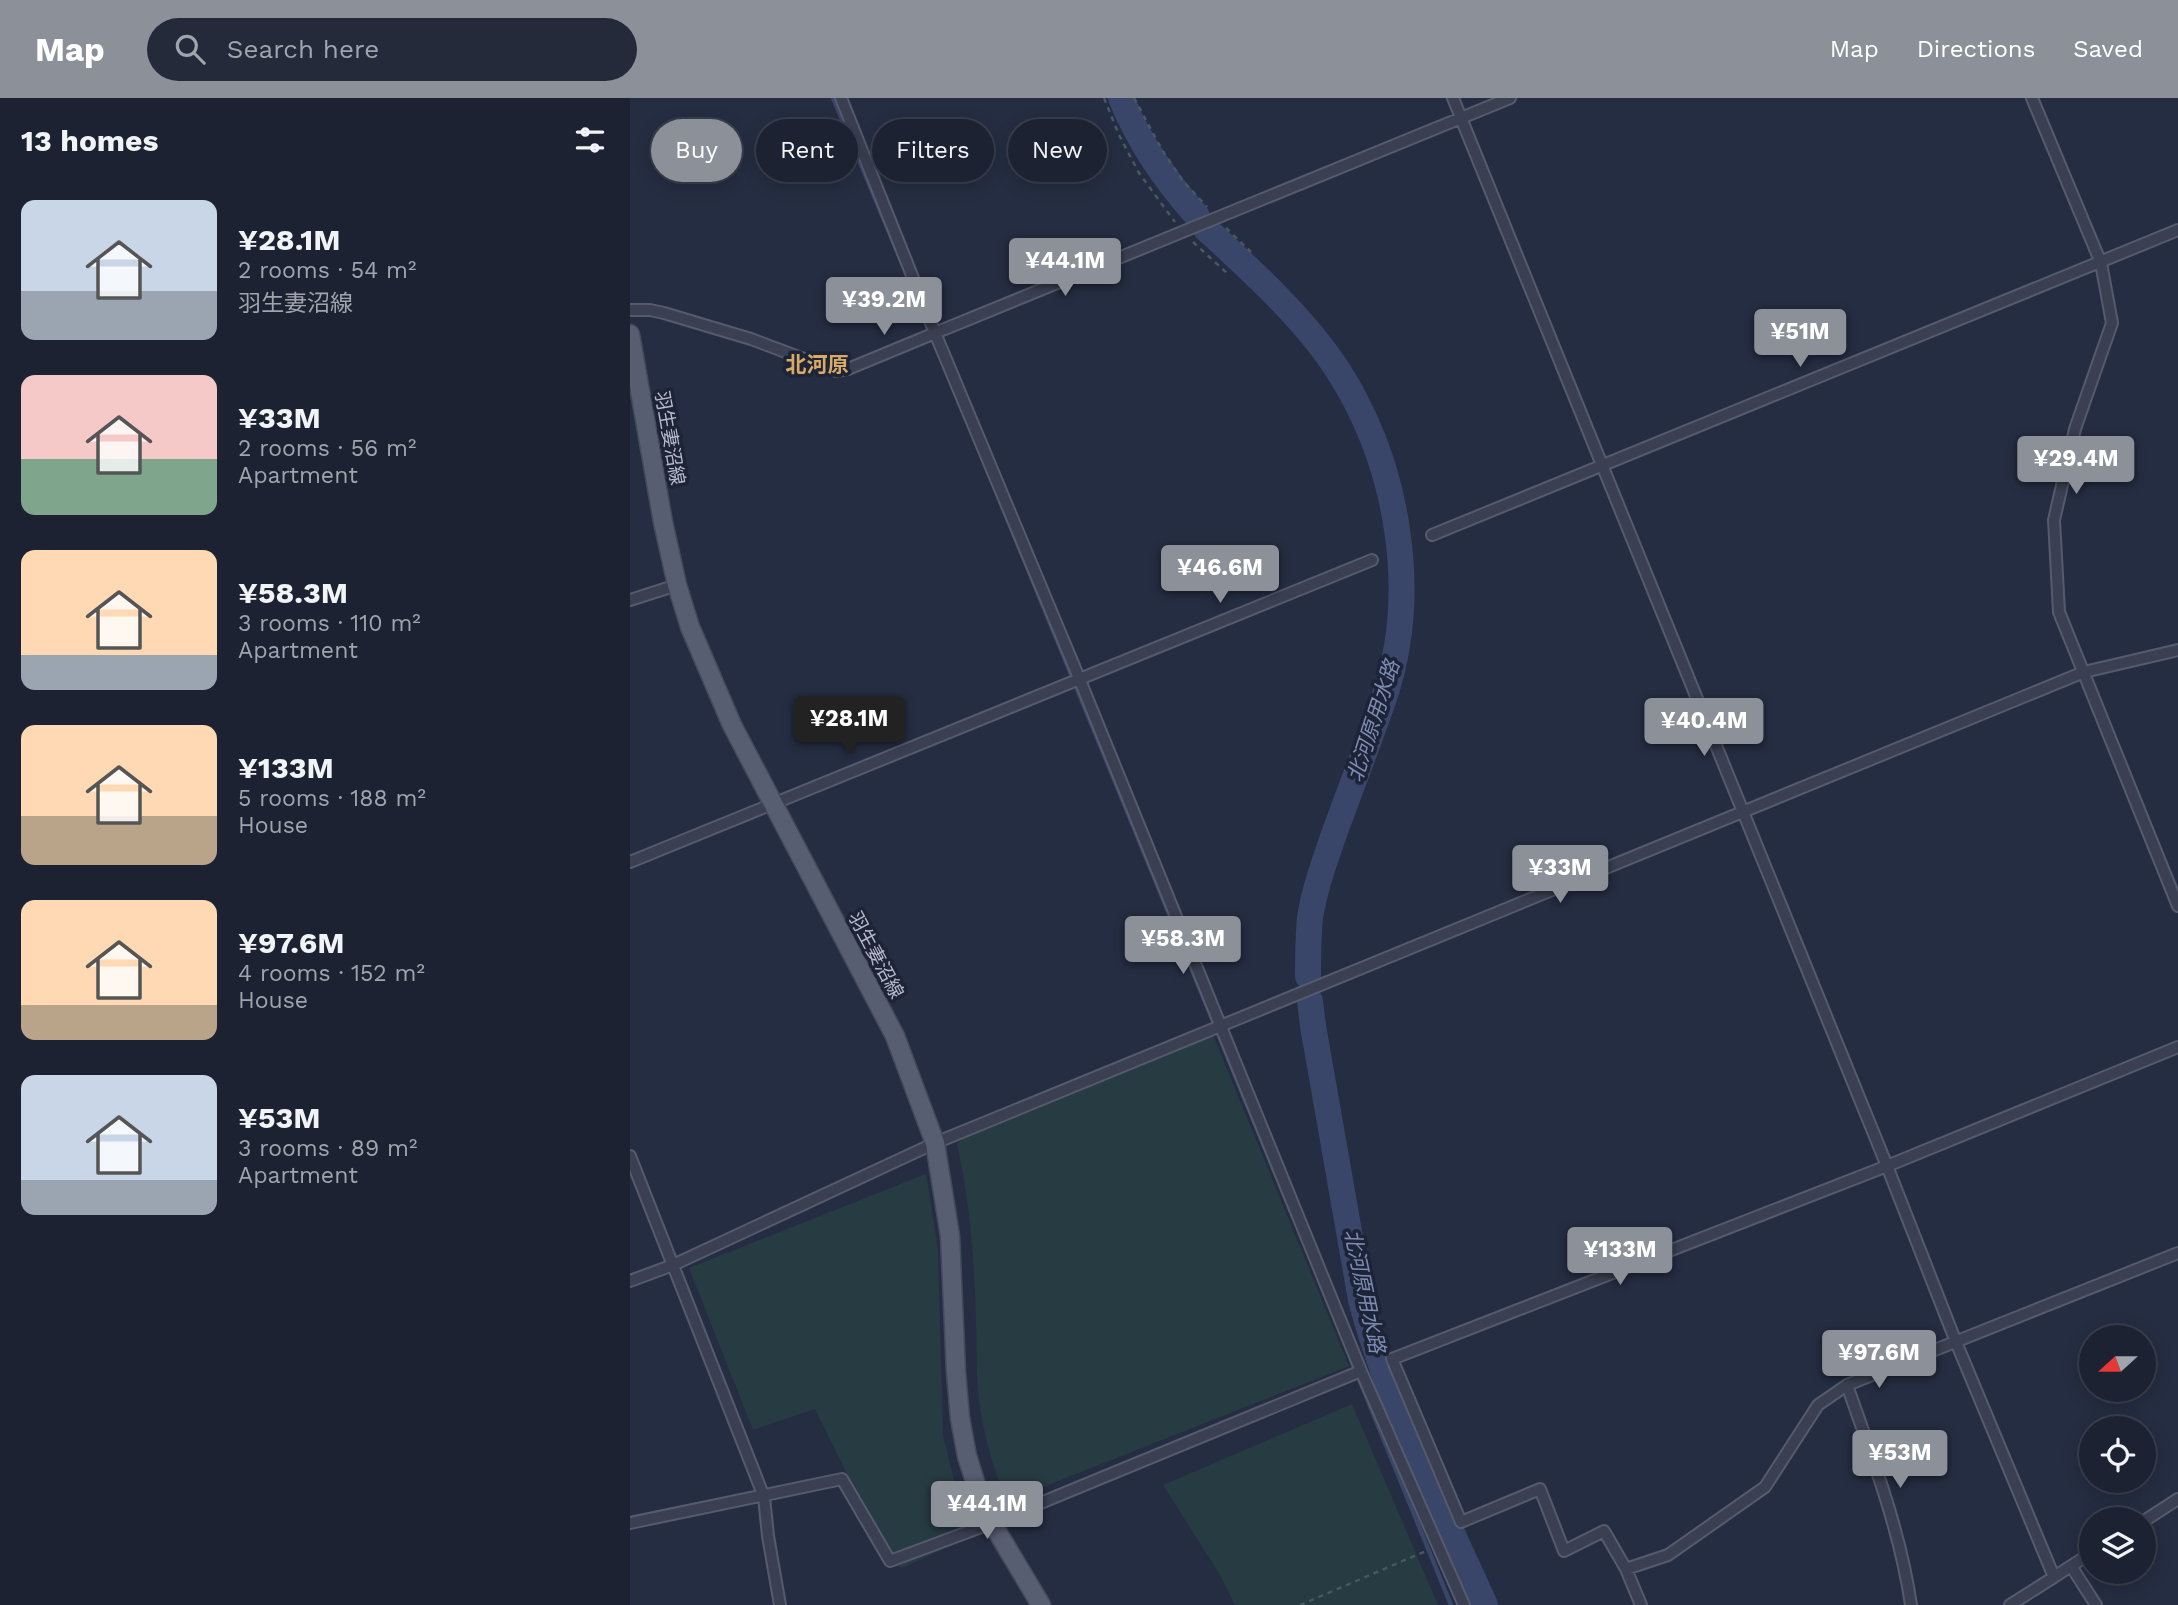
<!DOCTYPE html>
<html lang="en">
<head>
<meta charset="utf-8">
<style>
  body { margin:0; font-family:"Work Sans","Noto Sans JP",sans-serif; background:#252a3a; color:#f1f3f6; height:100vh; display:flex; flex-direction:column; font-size:26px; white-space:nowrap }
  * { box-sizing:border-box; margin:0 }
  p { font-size:23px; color:#a0a4ac }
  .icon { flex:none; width:38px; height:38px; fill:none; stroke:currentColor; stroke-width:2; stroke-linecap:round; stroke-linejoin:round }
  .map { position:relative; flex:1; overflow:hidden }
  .drawer { display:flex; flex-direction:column; background:#1c2232; width:630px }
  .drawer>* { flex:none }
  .top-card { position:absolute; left:21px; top:21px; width:665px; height:63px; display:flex; gap:14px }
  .needle { width:46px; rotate:249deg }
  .tools { position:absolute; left:1449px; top:1227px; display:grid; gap:14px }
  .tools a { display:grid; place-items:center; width:77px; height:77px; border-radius:50%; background:#1c2232; box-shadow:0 4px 18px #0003,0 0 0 2px #3a3f4d; font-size:35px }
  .price { position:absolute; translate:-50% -60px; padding:0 16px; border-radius:7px; background:#8c9099; color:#fff; font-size:23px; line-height:46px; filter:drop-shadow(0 2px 4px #0008) }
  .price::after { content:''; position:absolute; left:50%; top:42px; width:21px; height:16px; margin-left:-10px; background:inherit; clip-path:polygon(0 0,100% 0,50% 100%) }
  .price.on { background:#222; color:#fff }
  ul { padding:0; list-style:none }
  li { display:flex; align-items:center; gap:21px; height:175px; padding:0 21px }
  li span { display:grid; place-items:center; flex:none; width:196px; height:140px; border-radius:14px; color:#555 }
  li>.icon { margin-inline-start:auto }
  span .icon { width:84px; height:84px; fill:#fffc; stroke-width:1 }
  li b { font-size:30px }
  h2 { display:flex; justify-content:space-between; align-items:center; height:84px; padding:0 21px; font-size:30px }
  .tag { padding:0 24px; border-radius:32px; background:#1c2232; box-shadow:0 4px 18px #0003,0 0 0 2px #3a3f4d; font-size:24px; line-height:63px }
  .tag.on { background:#8c9099; color:#fff }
  header { display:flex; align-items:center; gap:42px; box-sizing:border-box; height:98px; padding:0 35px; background:#8c9099; color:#fff }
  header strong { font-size:33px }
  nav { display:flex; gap:38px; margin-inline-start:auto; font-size:24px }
  .search { width:490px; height:63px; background:#252a3a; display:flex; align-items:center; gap:18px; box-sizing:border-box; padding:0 24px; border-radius:38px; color:#a0a4ac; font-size:26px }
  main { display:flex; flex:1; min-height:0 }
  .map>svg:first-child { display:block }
</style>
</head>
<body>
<header>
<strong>Map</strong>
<div class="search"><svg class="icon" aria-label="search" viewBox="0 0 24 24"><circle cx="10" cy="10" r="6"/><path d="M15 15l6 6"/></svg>Search here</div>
<nav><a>Map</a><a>Directions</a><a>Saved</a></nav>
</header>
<main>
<section class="drawer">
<h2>13 homes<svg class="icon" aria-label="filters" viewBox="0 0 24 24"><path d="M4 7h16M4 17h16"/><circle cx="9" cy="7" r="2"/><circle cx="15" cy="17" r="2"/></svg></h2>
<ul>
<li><span style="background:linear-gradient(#c9d6e8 65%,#9aa5b1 0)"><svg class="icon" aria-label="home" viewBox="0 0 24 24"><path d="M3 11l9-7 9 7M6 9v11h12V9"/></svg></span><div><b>¥28.1M</b><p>2 rooms · 54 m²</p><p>羽生妻沼線</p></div></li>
<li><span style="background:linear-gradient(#f6c9c9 60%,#7fa58c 0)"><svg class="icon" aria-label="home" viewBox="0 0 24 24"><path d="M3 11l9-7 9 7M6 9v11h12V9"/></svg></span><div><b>¥33M</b><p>2 rooms · 56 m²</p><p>Apartment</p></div></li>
<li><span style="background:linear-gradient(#ffd9b3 75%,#9aa5b1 0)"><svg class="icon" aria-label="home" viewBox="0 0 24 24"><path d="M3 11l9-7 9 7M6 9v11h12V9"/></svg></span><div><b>¥58.3M</b><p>3 rooms · 110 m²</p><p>Apartment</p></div></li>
<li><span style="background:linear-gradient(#ffd9b3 65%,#b9a48a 0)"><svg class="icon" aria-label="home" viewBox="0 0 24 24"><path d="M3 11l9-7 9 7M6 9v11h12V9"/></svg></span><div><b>¥133M</b><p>5 rooms · 188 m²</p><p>House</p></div></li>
<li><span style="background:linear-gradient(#ffd9b3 75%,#b9a48a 0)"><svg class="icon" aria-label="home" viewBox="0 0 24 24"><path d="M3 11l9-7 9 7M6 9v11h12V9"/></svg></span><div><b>¥97.6M</b><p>4 rooms · 152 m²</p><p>House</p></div></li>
<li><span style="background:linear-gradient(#c9d6e8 75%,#9aa5b1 0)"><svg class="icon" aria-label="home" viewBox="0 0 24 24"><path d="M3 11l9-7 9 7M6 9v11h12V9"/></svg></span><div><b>¥53M</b><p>3 rooms · 89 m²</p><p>Apartment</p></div></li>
</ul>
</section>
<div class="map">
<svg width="1548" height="1507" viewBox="0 0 1548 1507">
  <rect width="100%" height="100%" fill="#252d42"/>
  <path fill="#273b43" d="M583,937l136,331 -341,135c-15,-29 -28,-79 -30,-113 -2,-21 -1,-42 -2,-64 -1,-61 -6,-121 -19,-180l7,-7z
    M296,1076l12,75 5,186 14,58 19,41 -74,34 -12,-7 -75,-152 -62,21 -64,-162z
    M722,1306l86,201h-203l-15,-30 -57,-90z"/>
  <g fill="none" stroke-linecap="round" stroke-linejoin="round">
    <path stroke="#394569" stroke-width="4.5" d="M203,0l69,165
      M370,403l291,711
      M729,1281l92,226"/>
    <path stroke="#394569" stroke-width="26" d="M491,0c19,46 43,80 76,118
      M576,131c46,42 100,91 133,143 59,93 81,220 45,326 -16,46 -34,92 -51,139 -9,26 -19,54 -23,81 -2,20 -2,39 -2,58
      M680,903l3,25 48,274c28,106 79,205 124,305"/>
    <g stroke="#555b6c" stroke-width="14">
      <path id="street" d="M823,0l8,20 49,-20
        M1402,0l69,165 11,60 -37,106 -21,91 5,92 119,294
        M0,212h20l14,3 87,26 85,32 12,-2 87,-36 -94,-235
        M802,437l746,-305
        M0,502l47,-15
        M0,764l742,-302
        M0,1058l134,341 4,39 12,69
        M0,1183l43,-16 262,-122 1149,-471 94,-22
        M1217,1287c25,72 53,144 64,220
        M1514,1423l34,-22
        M0,1425l212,-44 48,82 102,-38 369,-152
        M1441,1468l25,39
        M996,1471l-22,-38 -40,20 -24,-62 -79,33 -69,-163 495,-193 291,-119
        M1424,1479l37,-24
        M834,1507l-103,-234 -282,-693 -144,-345 526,-215 426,1048 69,176 98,235 -44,28
        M1011,1507l-15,-36 42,-14 97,-68 53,-82 29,-20 331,-132"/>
    </g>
    <g stroke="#44495b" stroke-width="21">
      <path id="primary" d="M0,236l33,188 14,63 13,42 42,98 163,311 40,107 15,93 6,136 4,46 7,38 10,32 15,35 49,82"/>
    </g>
    <path stroke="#465860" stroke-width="2.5" stroke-dasharray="5 5" stroke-linecap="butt" d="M474,0l15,37 20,38 36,49
      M504,0l28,52 21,31 24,26
      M596,130l25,24
      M563,144l36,33
      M670,1507l126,-54"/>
    <use href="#street" stroke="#3a4052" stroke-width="10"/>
    <use href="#primary" stroke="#585e71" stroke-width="18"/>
  </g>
  <g text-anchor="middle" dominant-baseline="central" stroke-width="7" stroke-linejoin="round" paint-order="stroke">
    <g font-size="19" fill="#b7bbcc" stroke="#1e2437">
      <text transform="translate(40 340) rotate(80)">羽生妻沼線</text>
      <text transform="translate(246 857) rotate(62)">羽生妻沼線</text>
    </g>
    <g font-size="21" font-weight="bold" fill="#d8aa65" stroke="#1e2437">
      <text x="187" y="266">北河原</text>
    </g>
    <g font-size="21" font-style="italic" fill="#7d8cb3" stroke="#1e2437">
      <text transform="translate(743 623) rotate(-72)">北河原用水路</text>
      <text transform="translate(735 1193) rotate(78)">北河原用水路</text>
    </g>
  </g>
</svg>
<div class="tools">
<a><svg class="needle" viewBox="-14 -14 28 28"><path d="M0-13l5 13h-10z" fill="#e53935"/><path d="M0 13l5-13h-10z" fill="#a0a4ac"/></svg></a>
<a><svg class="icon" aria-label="locate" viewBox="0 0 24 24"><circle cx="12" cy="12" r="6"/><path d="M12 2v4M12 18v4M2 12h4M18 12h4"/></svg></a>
<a><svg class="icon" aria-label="layers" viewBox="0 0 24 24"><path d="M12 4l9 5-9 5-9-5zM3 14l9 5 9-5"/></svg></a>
</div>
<b class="price" style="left:435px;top:200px">¥44.1M</b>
<b class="price" style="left:254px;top:239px">¥39.2M</b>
<b class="price" style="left:1170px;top:271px">¥51M</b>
<b class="price" style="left:1446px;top:398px">¥29.4M</b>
<b class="price" style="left:590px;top:507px">¥46.6M</b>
<b class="price on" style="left:219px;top:658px">¥28.1M</b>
<b class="price" style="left:1074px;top:660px">¥40.4M</b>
<b class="price" style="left:930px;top:807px">¥33M</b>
<b class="price" style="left:553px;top:878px">¥58.3M</b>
<b class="price" style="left:990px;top:1189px">¥133M</b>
<b class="price" style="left:1249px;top:1292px">¥97.6M</b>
<b class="price" style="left:1270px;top:1392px">¥53M</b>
<b class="price" style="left:357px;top:1443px">¥44.1M</b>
<div class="top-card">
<a class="tag on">Buy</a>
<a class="tag">Rent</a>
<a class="tag">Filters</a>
<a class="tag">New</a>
</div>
</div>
</main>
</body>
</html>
